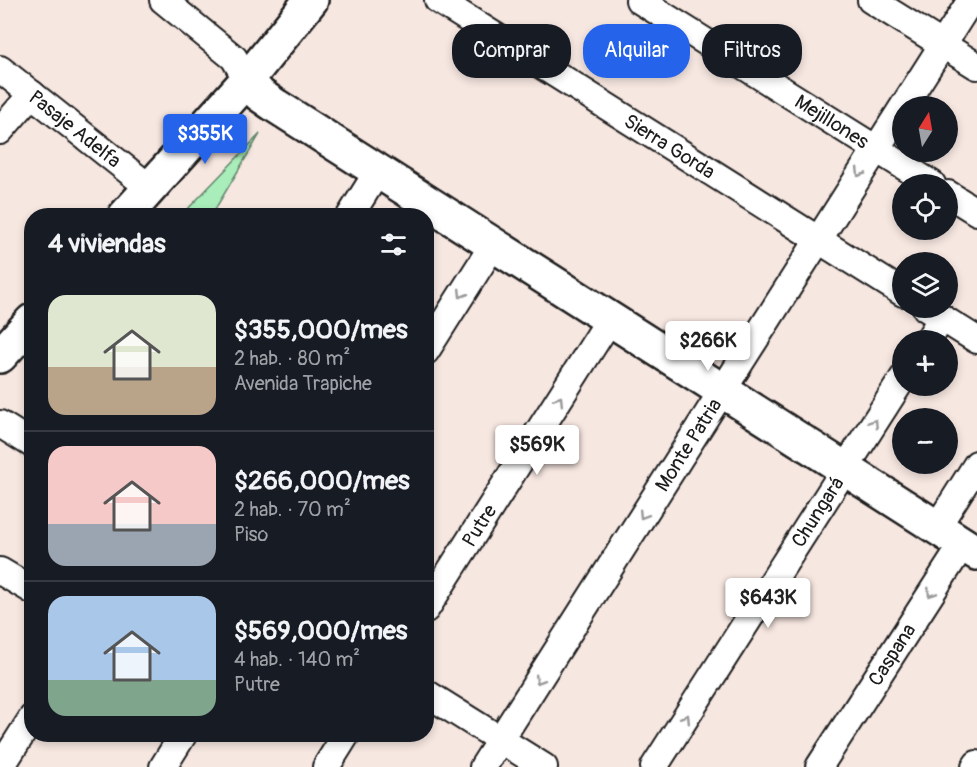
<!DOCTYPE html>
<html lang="es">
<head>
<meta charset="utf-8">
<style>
  body { margin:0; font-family:Pangolin,sans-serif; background:#20242c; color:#f1f3f6; height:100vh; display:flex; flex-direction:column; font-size:22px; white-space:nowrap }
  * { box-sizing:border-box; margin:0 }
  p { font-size:20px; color:#9ea1a6 }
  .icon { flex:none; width:33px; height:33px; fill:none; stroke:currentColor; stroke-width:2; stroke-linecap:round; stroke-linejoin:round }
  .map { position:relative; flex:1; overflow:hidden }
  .details { position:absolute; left:24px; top:208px; width:410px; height:534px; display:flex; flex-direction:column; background:#171b24; border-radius:24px; box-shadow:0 3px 9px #0003 }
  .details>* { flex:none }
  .hud { position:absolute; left:452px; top:24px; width:435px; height:54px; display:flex; gap:12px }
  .needle { width:39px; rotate:11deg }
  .buttons { position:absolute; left:892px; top:96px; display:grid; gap:12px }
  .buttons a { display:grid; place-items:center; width:66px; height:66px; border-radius:50%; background:#171b24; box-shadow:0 3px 9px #0003; font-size:30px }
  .price { position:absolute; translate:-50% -51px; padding:0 14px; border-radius:6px; background:#fff; color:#222; font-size:20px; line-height:39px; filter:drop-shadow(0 2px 3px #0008) }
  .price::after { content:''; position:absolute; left:50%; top:36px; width:18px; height:14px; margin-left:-9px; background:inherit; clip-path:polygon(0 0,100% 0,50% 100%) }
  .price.current { background:#2563eb; color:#fff }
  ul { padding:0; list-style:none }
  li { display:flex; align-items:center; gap:18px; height:150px; padding:0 24px }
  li+li { border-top:2px solid #363941 }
  li span { display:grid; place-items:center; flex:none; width:168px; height:120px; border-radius:18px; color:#555 }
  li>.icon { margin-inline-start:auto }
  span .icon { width:72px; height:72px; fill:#fffc; stroke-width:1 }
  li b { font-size:26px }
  h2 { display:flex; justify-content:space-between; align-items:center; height:72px; padding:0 24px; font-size:26px }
  .pill { padding:0 21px; border-radius:24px; background:#171b24; box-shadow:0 3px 9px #0003; font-size:21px; line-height:54px }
  .pill.current { background:#2563eb; color:#fff }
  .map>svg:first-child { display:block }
</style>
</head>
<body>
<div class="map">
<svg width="977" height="767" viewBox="0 0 977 767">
  <rect width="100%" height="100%" fill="#f7e7e1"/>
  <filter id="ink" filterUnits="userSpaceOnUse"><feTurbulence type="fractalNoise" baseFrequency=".0167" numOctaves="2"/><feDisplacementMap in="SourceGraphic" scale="12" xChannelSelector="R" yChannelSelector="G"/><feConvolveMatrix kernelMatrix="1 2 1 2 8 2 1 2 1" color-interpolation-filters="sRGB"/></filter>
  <g filter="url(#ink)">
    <path fill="#a9eeba" stroke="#62856b" stroke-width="1.5" d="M260,134l-49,82h-30z"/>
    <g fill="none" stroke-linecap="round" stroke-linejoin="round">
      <g stroke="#1c1c1c" stroke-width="30">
        <g id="street">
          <path d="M163,0l71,58 13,22"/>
          <path id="s1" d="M438,0l465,293"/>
          <path id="s2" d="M639,0l293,184"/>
          <path d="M871,0l106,66"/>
          <path id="s3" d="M0,69l150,119"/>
          <path d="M0,131l32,-37"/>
          <path d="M948,194l29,18"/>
          <path d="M350,216l28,-45"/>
          <path d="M926,308l51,32"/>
          <path d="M928,340l14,-22"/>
          <path d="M426,351l67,-106"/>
          <path d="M0,424l32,20"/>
          <path d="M937,527l40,-63"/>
          <path d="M0,571l32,19"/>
          <path id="s4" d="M426,609l184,-290"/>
          <path d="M426,693l118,74"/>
          <path d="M1,767l31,-49"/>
          <path d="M163,767l20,-32"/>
          <path d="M326,767l20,-32"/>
          <path id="s5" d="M483,767l488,-767"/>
          <path id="s6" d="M654,767l249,-389"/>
          <path id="s7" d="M819,767l144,-223"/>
          <path d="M975,767l2,-3"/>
        </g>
      </g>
      <g stroke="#1c1c1c" stroke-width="38">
        <path id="secondary" d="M247,80l13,15 16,11 701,447
          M125,216l122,-136 64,-80
          M0,356l32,-35"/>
      </g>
      <use href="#street" stroke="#fff" stroke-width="26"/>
      <use href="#secondary" stroke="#fff" stroke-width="33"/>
    </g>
    <defs><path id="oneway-chevron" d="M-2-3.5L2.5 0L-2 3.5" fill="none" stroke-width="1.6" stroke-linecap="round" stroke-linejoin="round" transform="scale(1.5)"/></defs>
    <g stroke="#999">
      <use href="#oneway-chevron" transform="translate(860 173) rotate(122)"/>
      <use href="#oneway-chevron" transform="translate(462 294) rotate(122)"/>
      <use href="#oneway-chevron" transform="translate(559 400) rotate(-58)"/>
      <use href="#oneway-chevron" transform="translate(874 423) rotate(-57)"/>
      <use href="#oneway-chevron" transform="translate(643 515) rotate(122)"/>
      <use href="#oneway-chevron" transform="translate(931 593) rotate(123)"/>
      <use href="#oneway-chevron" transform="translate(539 680) rotate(122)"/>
      <use href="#oneway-chevron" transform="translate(686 718) rotate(-58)"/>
    </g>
  </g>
  <g text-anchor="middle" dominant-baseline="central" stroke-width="5" stroke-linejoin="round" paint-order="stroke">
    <g font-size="20" fill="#1c1c1c" stroke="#fff">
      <text stroke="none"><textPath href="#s2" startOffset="228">Mejillones</textPath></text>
      <text stroke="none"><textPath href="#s3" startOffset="96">Pasaje Adelfa</textPath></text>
      <text stroke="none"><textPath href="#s1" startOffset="274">Sierra Gorda</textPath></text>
      <text stroke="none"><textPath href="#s5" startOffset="382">Monte Patria</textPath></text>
      <text stroke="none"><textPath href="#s6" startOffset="303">Chungará</textPath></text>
      <text stroke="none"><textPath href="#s4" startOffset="99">Putre</textPath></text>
      <text stroke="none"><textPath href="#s7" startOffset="134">Caspana</textPath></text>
    </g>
  </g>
</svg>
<div class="buttons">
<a><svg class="needle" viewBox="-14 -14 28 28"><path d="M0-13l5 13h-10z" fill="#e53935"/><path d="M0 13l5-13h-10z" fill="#9ea1a6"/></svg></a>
<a><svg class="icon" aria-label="locate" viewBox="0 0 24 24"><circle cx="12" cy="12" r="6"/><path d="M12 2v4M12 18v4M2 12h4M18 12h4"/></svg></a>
<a><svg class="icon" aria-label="layers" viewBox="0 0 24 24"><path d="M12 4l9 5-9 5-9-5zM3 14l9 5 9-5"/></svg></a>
<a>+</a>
<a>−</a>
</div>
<b class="price current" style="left:205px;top:165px">$355K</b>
<b class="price" style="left:708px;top:372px">$266K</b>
<b class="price" style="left:537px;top:476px">$569K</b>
<b class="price" style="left:768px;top:629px">$643K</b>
<div class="hud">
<a class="pill">Comprar</a>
<a class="pill current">Alquilar</a>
<a class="pill">Filtros</a>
</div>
<section class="details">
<h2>4 viviendas<svg class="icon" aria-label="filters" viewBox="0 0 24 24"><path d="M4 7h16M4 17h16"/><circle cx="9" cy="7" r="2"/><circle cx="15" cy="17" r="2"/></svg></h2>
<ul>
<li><span style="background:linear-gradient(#dfe7d0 60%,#b9a48a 0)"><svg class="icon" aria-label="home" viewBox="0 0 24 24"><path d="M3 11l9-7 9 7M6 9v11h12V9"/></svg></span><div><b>$355,000/mes</b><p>2 hab. · 80 m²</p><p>Avenida Trapiche</p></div></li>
<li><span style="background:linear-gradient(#f6c9c9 65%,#9aa5b1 0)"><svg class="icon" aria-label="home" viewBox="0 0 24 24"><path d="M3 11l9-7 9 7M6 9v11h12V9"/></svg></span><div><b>$266,000/mes</b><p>2 hab. · 70 m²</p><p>Piso</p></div></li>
<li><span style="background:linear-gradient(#a9c7e8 70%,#7fa58c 0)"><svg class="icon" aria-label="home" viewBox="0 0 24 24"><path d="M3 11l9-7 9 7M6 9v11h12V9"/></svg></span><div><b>$569,000/mes</b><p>4 hab. · 140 m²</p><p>Putre</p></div></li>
</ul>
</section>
</div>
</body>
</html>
